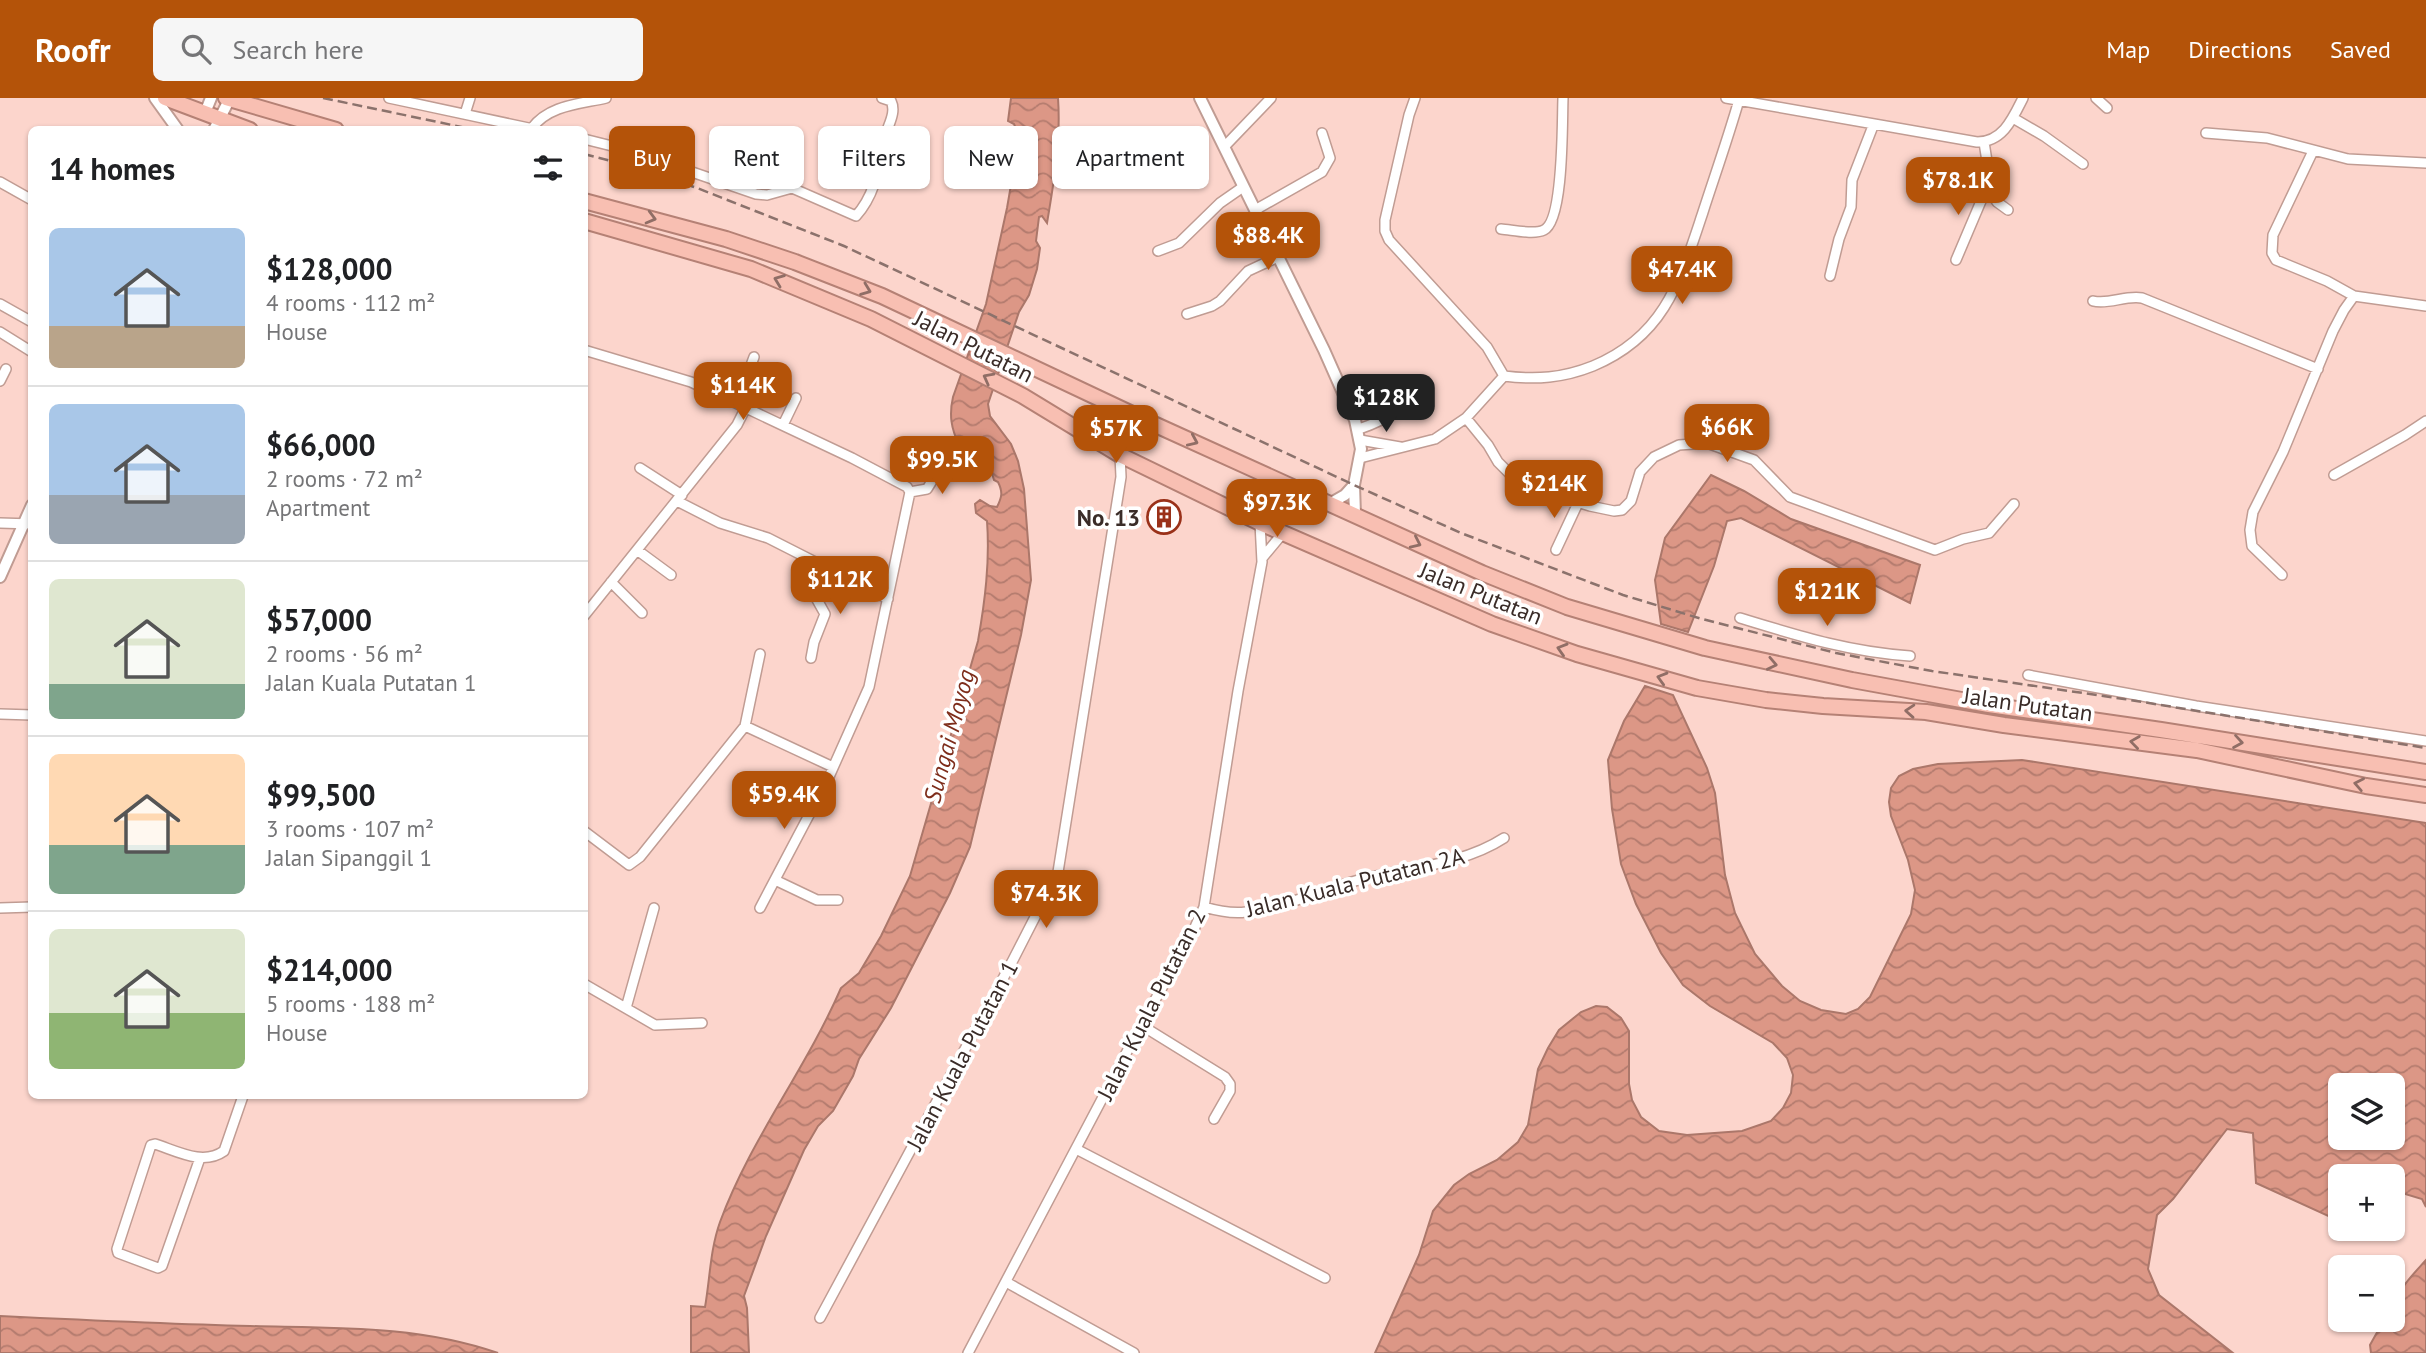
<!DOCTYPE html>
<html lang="en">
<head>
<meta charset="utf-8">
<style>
  body { margin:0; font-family:"PT Sans",sans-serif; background:#f6f6f6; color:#202124; height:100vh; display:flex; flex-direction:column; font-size:26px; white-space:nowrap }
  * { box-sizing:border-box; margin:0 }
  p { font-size:23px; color:#757577 }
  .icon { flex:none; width:38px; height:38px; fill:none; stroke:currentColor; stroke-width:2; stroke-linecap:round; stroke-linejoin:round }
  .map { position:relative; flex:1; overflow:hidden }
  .drawer { position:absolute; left:28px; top:28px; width:560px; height:973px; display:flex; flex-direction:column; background:#fff; border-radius:10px; box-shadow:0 2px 5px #0004 }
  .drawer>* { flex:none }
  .guide { position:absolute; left:609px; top:28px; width:665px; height:63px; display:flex; gap:14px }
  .fabs { position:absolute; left:2328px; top:975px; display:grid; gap:14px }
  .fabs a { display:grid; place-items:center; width:77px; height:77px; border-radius:10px; background:#fff; box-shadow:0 2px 5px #0004; font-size:35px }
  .price { position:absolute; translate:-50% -60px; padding:0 16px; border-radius:14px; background:#b45309; color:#fff; font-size:23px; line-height:46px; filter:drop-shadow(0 2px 4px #0008) }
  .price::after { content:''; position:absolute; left:50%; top:42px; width:21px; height:16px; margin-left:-10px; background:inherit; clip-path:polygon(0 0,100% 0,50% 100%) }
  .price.active { background:#222; color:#fff }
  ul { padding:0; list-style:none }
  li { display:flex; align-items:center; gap:21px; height:175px; padding:0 21px }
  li+li { border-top:2px solid #e0e0e0 }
  li span { display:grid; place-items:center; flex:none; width:196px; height:140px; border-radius:10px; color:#555 }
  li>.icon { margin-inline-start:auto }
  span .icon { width:84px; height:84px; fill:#fffc; stroke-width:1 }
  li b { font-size:30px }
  h2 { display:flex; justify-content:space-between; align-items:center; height:84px; padding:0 21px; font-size:30px }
  .tag { padding:0 24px; border-radius:10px; background:#fff; box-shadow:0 2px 5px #0004; font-size:24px; line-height:63px }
  .tag.active { background:#b45309; color:#fff }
  header { display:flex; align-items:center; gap:42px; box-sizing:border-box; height:98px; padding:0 35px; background:#b45309; color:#fff }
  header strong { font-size:33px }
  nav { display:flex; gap:38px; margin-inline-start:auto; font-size:24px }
  .search { width:490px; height:63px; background:#f6f6f6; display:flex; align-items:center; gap:18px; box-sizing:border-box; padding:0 24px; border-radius:10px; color:#757577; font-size:26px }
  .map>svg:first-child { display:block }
</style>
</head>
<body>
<header>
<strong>Roofr</strong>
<div class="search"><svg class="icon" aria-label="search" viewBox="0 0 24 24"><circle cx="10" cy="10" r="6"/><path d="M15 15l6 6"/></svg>Search here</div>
<nav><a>Map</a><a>Directions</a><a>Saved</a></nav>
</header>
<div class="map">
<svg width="2426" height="1255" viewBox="0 0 2426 1255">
  <defs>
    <pattern id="water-waves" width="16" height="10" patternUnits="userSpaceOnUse" patternTransform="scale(1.75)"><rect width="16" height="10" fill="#dc9786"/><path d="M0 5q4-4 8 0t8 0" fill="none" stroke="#b37b6e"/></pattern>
  </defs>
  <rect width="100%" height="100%" fill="#fcd5cc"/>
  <path fill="url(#water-waves)" stroke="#ab776a" stroke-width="2" fill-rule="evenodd" d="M1011,0h47c3,42 -4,84 -11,125l-5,-7 -3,1 -3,24 4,7 -3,21 -8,26 -10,17 -31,92 2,12 21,28 7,17 6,28 7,91 -10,55 -51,212 -20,46 -59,115 -32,51 -6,17 -20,35 -15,15 -14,24 -38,86 -22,60 3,12 2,45h-58v-47l14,1c5,-28 5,-57 15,-85 30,-82 86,-153 121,-234l18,-15 22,-37 29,-60 68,-235c7,-40 12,-79 9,-120l-11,-8 -1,-9 5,-4 10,6 7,1c5,-10 6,-15 1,-25l-4,-2 -4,-13 -22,-25 -9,3c-8,-17 -10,-30 -6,-48l33,-93 21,-96 8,-46 2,-31 -3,-7 -6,-3z
    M1711,377l33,16 47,28 129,46 -10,38 -169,-85 -14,3 -13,45 -26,66 -27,-8 -6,-44 10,-42z
    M1645,588l28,9 34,73 8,25 10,82 10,38 20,41 27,32 18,15 21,9 25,4 12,-5 12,-12 41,-83 4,-24 -7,-30 -17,-44 -2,-14 2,-14 8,-12 14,-7 25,-5 84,-4 404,63v384l-4,-8 -30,-9v-14h-52v43l-3,1 -81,-37 -3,-50 -26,-4 -54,70 -16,16 -9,54 11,26 74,58h-858l44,-98 14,-44 21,-26 15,-11 28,-14 21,-18 10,-17 10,-56 10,-21 11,-18 22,-18 15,-6 11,1 14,11 8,13v53l3,16 9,17 18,14 28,4 55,-4 29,-10 12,-13 8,-15 2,-18 -6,-17 -14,-15 -63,-37 -27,-21 -22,-32 -25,-49 -15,-40 -9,-55 -4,-49 16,-39zM2392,987v53h-52v-53z
    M2426,1162v93h-55l-1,-8 14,-25h8c0,-26 18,-42 34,-60z
    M0,1218c83,4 167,8 250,10 83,2 168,-1 248,27h-498z"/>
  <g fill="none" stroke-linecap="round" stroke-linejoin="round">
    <g stroke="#c09c93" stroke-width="12">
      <path id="minor" d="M389,0l149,32
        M1415,0l-6,17 -24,105v11l4,9 98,107 17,29
        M1726,0l251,44c26,0 36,-24 46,-44
        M2096,0l11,10
        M465,16l5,-16
        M2013,20l31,18 39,28
        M532,30c17,-23 48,-24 74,-30
        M2206,35l61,5 81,21 78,4
        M584,41l44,11 128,44 11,1 25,-7 64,28c20,-22 23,-50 29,-78 2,-12 12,-25 6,-37l-9,-3
        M1984,44l4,26 -1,19 10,15 11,8
        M1225,48l46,-48
        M2313,53l-40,84 -1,18 4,7 51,21 27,15 72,10
        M0,84l32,18
        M1255,112l67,-38 8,-14 -8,-25
        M1501,131c12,1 33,6 43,1 20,-10 18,-108 19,-132
        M1158,153l21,-8 41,-40 23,-16
        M1956,162l31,-73
        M1830,178l9,-37 12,-32 1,-27 21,-54
        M2093,203c16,4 32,-6 49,-3l176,71
        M0,206l32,18
        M1187,216l25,-8 8,-5 28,-30 30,-14
        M0,234l32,20
        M584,252l107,32 161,76 55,29 3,5
        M1504,278c32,4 59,2 89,-10 72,-30 87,-85 110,-154 12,-37 25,-74 36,-112
        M0,283l6,-12
        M729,301l18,-23 7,-19
        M1466,320l22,27 10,17 16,16 25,12 51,16 24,5 8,-1 9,-9 9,-29 14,-15 25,-12 28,-2 47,17 36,37 145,53 28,-11 26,-6 25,-29
        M783,327l13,-27
        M1358,331c18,-4 31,-15 49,-21
        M1360,342l40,7
        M1360,360l75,-19 31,-21 38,-42
        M640,370l42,27
        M2334,377l71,-40 21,-14
        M910,394l17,-3 19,-31
        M677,403l43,22 48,15 120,61
        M0,425l32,1
        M637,452l34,25
        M1556,452l22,-47
        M1263,459l20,-24
        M2282,477l-30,-29 -2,-16 3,-18 30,-60 50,-121 11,-21 10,-14
        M611,484l31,31
        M584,518l153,-191 9,-18
        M1740,520c59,18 109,34 170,38
        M811,560l3,-16 11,-28 -10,-18 10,-29
        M2028,577l168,31 230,35
        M0,616l32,1
        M745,628l15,-72
        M584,733l45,34 11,-8 105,-131 88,41
        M775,782l42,20h21
        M1204,809c14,4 28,7 42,5 37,-4 73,-21 109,-31 48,-13 106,-15 149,-43
        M0,810l32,-1
        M760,810l68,-129 41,-92 41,-195
        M584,886l71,41 47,-2
        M626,910l28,-100
        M1141,927l84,52 5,7v7l-16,28
        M1076,1051l249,129
        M200,1060l-38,108 -4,2 -40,-15 -1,-4 34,-104 4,-1c22,7 48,22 69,7l19,-55
        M1006,1184l128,71
        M820,1220l193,-358 45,-88 63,-395 -1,-22
        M968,1255l173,-328 50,-89 13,-29 34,-216 24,-129 -2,-39"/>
    </g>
    <g stroke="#c09c93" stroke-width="14">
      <path id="tertiary" d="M155,0l23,32
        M1200,0l124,252 31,70 6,29 -7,36 1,29
        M205,15l6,-15
        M214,32l16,-32
        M1331,405l14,-8 9,-10
        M0,479l32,-72"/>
    </g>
    <g stroke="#b58175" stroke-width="18">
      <path id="trunk" d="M165,0l85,32
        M226,0l110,32
        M584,103l142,38 69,23 87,34 265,125 335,152 85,34 138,41 147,32 137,25 172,25 265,42
        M584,123l167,48 120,50 152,77 97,59 140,68 232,101 85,30 120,34 69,12 57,6 103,6 78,13 193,25 169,36 60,9"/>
    </g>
    <use href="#minor" stroke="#fff" stroke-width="9"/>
    <use href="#tertiary" stroke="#fff" stroke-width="10"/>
    <use href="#trunk" stroke="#f8bfb2" stroke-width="14"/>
    <path stroke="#8b726c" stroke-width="2.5" stroke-dasharray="10 5" stroke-linecap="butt" d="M323,0l153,32
      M584,56l47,12 66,22 147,58 510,239 107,48 162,62 79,24 134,34 96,18 192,28 302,49"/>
  </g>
  <defs><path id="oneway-chevron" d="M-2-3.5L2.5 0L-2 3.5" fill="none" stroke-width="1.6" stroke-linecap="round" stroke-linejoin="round" transform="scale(1.75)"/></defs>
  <g stroke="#906e66">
    <use href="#oneway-chevron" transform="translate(651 120) rotate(15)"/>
    <use href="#oneway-chevron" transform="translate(779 182) rotate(-159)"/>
    <use href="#oneway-chevron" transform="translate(866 192) rotate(21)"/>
    <use href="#oneway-chevron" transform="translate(988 280) rotate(-152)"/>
    <use href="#oneway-chevron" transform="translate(1193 343) rotate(24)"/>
    <use href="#oneway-chevron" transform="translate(1416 445) rotate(25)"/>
    <use href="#oneway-chevron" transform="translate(1562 551) rotate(-163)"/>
    <use href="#oneway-chevron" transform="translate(1772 566) rotate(12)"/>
    <use href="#oneway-chevron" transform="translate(1662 580) rotate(-164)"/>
    <use href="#oneway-chevron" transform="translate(1910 613) rotate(-176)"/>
    <use href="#oneway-chevron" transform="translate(2135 644) rotate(-172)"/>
    <use href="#oneway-chevron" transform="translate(2238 644) rotate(9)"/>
    <use href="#oneway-chevron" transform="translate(2359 686) rotate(-169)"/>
  </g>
  <defs>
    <g id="building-ring" transform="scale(1.75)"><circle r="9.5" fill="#fff" stroke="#9a3119" stroke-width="1.5"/><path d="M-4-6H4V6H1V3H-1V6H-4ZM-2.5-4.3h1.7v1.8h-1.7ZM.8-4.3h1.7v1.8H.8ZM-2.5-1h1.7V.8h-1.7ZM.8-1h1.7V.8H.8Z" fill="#9a3119"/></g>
  </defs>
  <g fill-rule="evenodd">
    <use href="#building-ring" x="1164" y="419"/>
  </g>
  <g text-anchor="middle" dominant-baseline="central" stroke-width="7" stroke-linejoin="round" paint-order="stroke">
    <g font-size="23" fill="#3a2c28" stroke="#fff">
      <text transform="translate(974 248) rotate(27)">Jalan Putatan</text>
      <text transform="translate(1481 495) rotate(22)">Jalan Putatan</text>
      <text transform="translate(2028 606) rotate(8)">Jalan Putatan</text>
      <text transform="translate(1355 784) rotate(-14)">Jalan Kuala Putatan 2A</text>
      <text transform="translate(1151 906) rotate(-63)">Jalan Kuala Putatan 2</text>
      <text transform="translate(962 957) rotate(-62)">Jalan Kuala Putatan 1</text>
    </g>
    <g font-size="23" font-weight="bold" fill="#3a2c28" stroke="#fff" text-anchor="end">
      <text x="1140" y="419">No. 13</text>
    </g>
    <g font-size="24" font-style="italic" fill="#7e2d1b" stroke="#fff">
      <text transform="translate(949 638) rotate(-75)">Sungai Moyog</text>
    </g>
  </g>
</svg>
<div class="fabs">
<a><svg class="icon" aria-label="layers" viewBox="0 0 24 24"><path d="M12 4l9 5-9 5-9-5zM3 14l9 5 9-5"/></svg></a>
<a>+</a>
<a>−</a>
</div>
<b class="price" style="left:1958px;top:119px">$78.1K</b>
<b class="price" style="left:1268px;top:174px">$88.4K</b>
<b class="price" style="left:1682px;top:208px">$47.4K</b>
<b class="price" style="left:743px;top:324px">$114K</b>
<b class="price active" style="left:1386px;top:336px">$128K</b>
<b class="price" style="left:1727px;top:366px">$66K</b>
<b class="price" style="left:1116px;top:367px">$57K</b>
<b class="price" style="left:942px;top:398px">$99.5K</b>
<b class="price" style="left:1554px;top:422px">$214K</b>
<b class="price" style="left:1277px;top:441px">$97.3K</b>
<b class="price" style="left:840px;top:518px">$112K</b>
<b class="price" style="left:1827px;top:530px">$121K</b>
<b class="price" style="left:784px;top:733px">$59.4K</b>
<b class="price" style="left:1046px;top:832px">$74.3K</b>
<div class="guide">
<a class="tag active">Buy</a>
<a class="tag">Rent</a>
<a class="tag">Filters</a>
<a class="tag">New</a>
<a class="tag">Apartment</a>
</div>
<section class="drawer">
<h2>14 homes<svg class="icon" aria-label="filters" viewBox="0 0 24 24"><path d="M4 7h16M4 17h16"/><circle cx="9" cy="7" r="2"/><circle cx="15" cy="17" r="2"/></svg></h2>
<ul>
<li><span style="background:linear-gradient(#a9c7e8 70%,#b9a48a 0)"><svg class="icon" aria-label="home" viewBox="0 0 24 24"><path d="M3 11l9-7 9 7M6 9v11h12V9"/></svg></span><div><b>$128,000</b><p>4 rooms · 112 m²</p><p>House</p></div></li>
<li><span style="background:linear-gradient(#a9c7e8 65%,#9aa5b1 0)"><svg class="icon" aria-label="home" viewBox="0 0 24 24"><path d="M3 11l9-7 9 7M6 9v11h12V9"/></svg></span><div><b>$66,000</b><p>2 rooms · 72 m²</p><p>Apartment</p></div></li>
<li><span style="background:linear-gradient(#dfe7d0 75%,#7fa58c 0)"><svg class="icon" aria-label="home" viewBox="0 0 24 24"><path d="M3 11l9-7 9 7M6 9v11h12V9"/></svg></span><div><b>$57,000</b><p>2 rooms · 56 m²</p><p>Jalan Kuala Putatan 1</p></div></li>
<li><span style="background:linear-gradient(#ffd9b3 65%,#7fa58c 0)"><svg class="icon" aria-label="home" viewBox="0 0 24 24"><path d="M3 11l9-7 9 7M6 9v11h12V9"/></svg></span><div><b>$99,500</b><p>3 rooms · 107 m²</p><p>Jalan Sipanggil 1</p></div></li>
<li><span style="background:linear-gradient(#dfe7d0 60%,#8fb573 0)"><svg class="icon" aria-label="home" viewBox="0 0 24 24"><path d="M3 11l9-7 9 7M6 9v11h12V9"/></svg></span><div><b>$214,000</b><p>5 rooms · 188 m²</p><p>House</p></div></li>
</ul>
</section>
</div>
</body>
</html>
